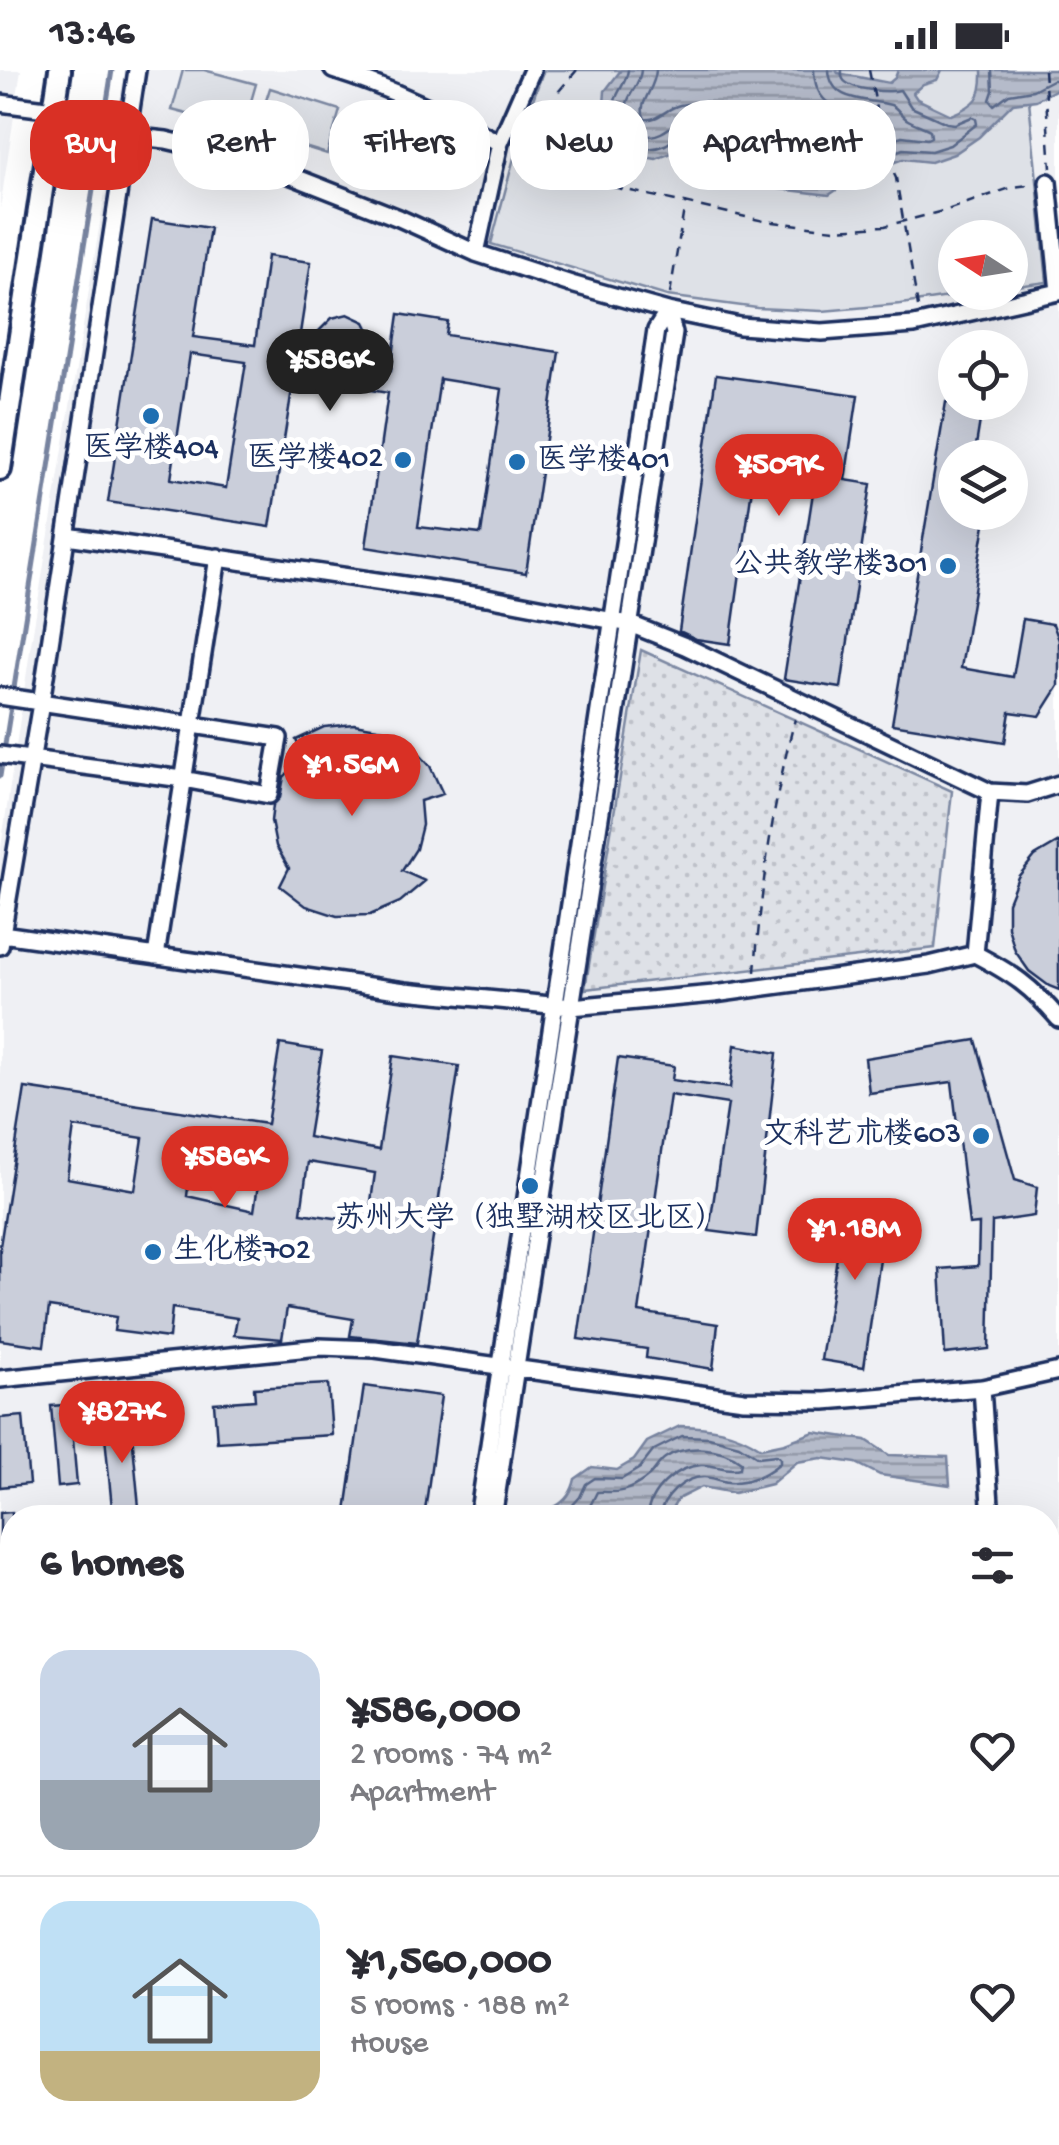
<!DOCTYPE html>
<html lang="en">
<head>
<meta charset="utf-8">
<style>
  body { margin:0; font-family:"Gochi Hand","LXGW WenKai TC",sans-serif; background:#f2f2f3; color:#2b2b33; height:100vh; display:flex; flex-direction:column; font-size:38px; white-space:nowrap }
  * { box-sizing:border-box; margin:0 }
  p { font-size:32px; color:#7c7c81 }
  .icon { flex:none; width:55px; height:55px; fill:none; stroke:currentColor; stroke-width:2; stroke-linecap:round; stroke-linejoin:round }
  .map { position:relative; flex:1; overflow:hidden }
  .side { position:absolute; left:0px; top:1435px; width:1060px; height:640px; display:flex; flex-direction:column; background:#fff; border-radius:40px 40px 0 0; box-shadow:0 10px 40px #0002 }
  .side>* { flex:none }
  .banner { position:absolute; left:30px; top:30px; width:1000px; height:90px; display:flex; gap:20px }
  .needle { width:65px; rotate:282deg }
  .fabs { position:absolute; left:938px; top:150px; display:grid; gap:20px }
  .fabs a { display:grid; place-items:center; width:90px; height:90px; border-radius:50%; background:#fff; box-shadow:0 10px 40px #0002; font-size:50px }
  .price { position:absolute; translate:-50% -85px; padding:0 22px; border-radius:35px; background:#d93025; color:#fff; font-size:32px; line-height:65px; filter:drop-shadow(0 2px 5px #0008) }
  .price::after { content:''; position:absolute; left:50%; top:60px; width:30px; height:22px; margin-left:-15px; background:inherit; clip-path:polygon(0 0,100% 0,50% 100%) }
  .price.selected { background:#222; color:#fff }
  ul { padding:0; list-style:none }
  li { display:flex; align-items:center; gap:30px; height:250px; padding:0 40px }
  li+li { border-top:2px solid #e1e1e2 }
  li span { display:grid; place-items:center; flex:none; width:280px; height:200px; border-radius:30px; color:#555 }
  li>.icon { margin-inline-start:auto }
  span .icon { width:120px; height:120px; fill:#fffc; stroke-width:1 }
  li b { font-size:42px }
  h2 { display:flex; justify-content:space-between; align-items:center; height:120px; padding:0 40px; font-size:42px }
  .pill { padding:0 35px; border-radius:40px; background:#fff; box-shadow:0 10px 40px #0002; font-size:35px; line-height:90px }
  .pill.selected { background:#d93025; color:#fff }
  .status { display:flex; justify-content:space-between; align-items:center; height:70px; padding:0 50px; background:#fff; direction:ltr }
  .status svg { height:28px; fill:currentColor }
  .map>svg:first-child { display:block }
</style>
</head>
<body>
<div class="status"><b>13:46</b><svg viewBox="0 0 49 12"><path d="M0 12V9h3v3zM5 12V6h3v6zM10 12V3h3v9zM15 12V0h3v12zM26 1h20v11H26zM47 4h2v5h-2z"/></svg></div>
<div class="map">
<svg width="1059" height="2075" viewBox="0 0 1059 2075">
  <defs>
    <pattern id="grass-dots" width="8" height="8" patternUnits="userSpaceOnUse" patternTransform="scale(2.5)"><rect width="8" height="8" fill="#dee1e7"/><path d="M2 2h.1M6 6h.1" fill="none" stroke="#bec1c9" stroke-width="1.8" stroke-linecap="round"/></pattern>
    <pattern id="water-rules" width="6" height="5" patternUnits="userSpaceOnUse" patternTransform="scale(2.5)"><rect width="6" height="5" fill="#b5bbca"/><path d="M0 2.5h6" fill="none" stroke="#9298a7"/></pattern>
  </defs>
  <rect width="100%" height="100%" fill="#fff"/>
  <filter id="ink" filterUnits="userSpaceOnUse"><feTurbulence type="fractalNoise" baseFrequency=".01" numOctaves="2"/><feDisplacementMap in="SourceGraphic" scale="20" xChannelSelector="R" yChannelSelector="G"/><feConvolveMatrix kernelMatrix="1 2 1 2 8 2 1 2 1" color-interpolation-filters="sRGB"/></filter>
  <g filter="url(#ink)">
    <path fill="#eff0f4" fill-rule="evenodd" d="M0,0h21l-21,139z
      M125,0h934v1766l-11,1v-319h-1036v378l-12,1v-1043l31,-210zM955,168h55v54h-55zM955,278h55v54h-55zM955,388h55v54h-55z"/>
    <path fill="url(#grass-dots)" stroke="#7c88a2" stroke-width="2.5" d="M641,580l311,141 -17,157 -350,41z"/>
    <path fill="#dee1e7" stroke="#7c88a2" stroke-width="2.5" d="M183,0h21l52,14 -13,45 -71,-19z
      M545,0h481l21,212 -37,5v-49h-55v54l21,1 -75,11 -79,7 -65,-3 -90,-12 -176,-52 28,-105 23,-65z
      M270,18l70,22 -13,44 -71,-22z
      M358,44l71,22 -13,44 -71,-21z"/>
    <path fill="url(#water-rules)" stroke="#77839f" stroke-width="2.5" d="M621,0h215l2,3 51,10 6,-5 3,-8h44l-5,10 -14,4 -10,9 4,6 34,16c26,-11 32,-17 31,-45h77v18l-23,12 -23,3 -34,34 -25,17 -23,8 -28,-3 -16,6 -22,-2 -21,12 -3,12 -12,8 -81,-10 -11,-24 -23,-14 -26,-5 -16,11 -16,6 -29,-5 -16,-15 -8,-20 2,-28z
      M680,1356c30,1 55,4 81,22l24,-5 29,-11 52,8 23,15 59,2 2,28 -70,-10 -24,-12 -34,-5 -25,4 -26,22 -37,9 -32,-6 -24,12 -11,18h-148c26,-5 50,-9 56,-38l17,-12 25,3 17,-10 13,-18z"/>
    <g fill="none" stroke-linecap="round" stroke-linejoin="round">
      <path stroke="#596789" stroke-width="2.5" d="M628,0c-2,17 -16,23 -14,44 1,25 28,42 51,31 7,-3 13,-11 20,-13 15,-3 49,12 59,22 5,5 8,15 11,21l10,3 62,6 5,-3 6,-13 23,-14 25,1 17,-6 28,2 19,-6 27,-21 -1,-5 -4,-2 -17,7 -8,-1 -36,-16 -11,-17c-11,3 -51,0 -57,-11 -2,-3 -1,-6 -1,-9
        M641,0c-1,17 -17,26 -15,44 2,17 19,27 35,19 10,-5 16,-13 28,-13 21,-1 50,11 65,26 5,6 7,14 12,20l53,5 12,-14 28,-15h25l18,-6 25,3 4,-2 -1,-7c-7,-4 -15,-6 -22,-10 -7,-4 -10,-12 -17,-15 -24,-7 -60,-1 -62,-35
        M656,0c-1,21 -20,33 -11,49 14,2 21,-11 35,-14 34,-7 77,19 95,46l35,4c17,-13 34,-26 55,-29l3,-5 -3,-4c-28,-9 -50,-11 -51,-47
        M992,0l1,21 -3,9 4,5 15,-11 24,-4 19,-10h7
        M561,1448l19,-21 6,-13 9,-6 27,1 18,-11 14,-18 28,-14 27,1 30,8 19,12 18,-2 4,3v5c-13,11 -27,18 -44,19 -11,2 -21,-5 -32,-5 -21,0 -42,21 -45,41
        M579,1448l12,-14 6,-12c10,-1 21,2 31,-3 7,-3 15,-8 21,-13 6,-5 9,-13 16,-18 21,-14 55,-12 76,4l-1,6c-14,4 -25,-4 -39,-3 -26,2 -53,27 -54,53"/>
      <path stroke="#77839f" stroke-width="5" d="M0,706l112,-706
        M1048,1788l11,-1
        M0,1843l12,1"/>
    </g>
    <path fill="#caceda" stroke="#1b2f5e" stroke-width="2.5" fill-rule="evenodd" d="M152,149l58,9 -17,109 62,8 12,-89 44,6 -14,91 35,-35 16,-4 17,8 7,14 -6,30 25,4 8,-56 49,8 -2,13 113,17 -33,221 -160,-26 22,-154 -94,-16 -24,150 -162,-25zM190,284l56,8 -20,126 -55,-9zM440,309l62,10 -21,145 -63,-7z
      M716,305l142,20 -13,85 26,4 -30,204 -57,-9 35,-225 -61,-9 -28,199 -34,-5 -17,-8z
      M946,332h37l-9,56h-19v54h32l-26,156 52,9 10,-58 30,5 6,16v46l-19,30 -30,-4 -5,30 -113,-18z
      M354,654l29,5 27,15 20,22 13,28 -23,7 2,24 -6,24 -14,22 23,10 -25,21 -30,13 -33,1 -31,-10 -26,-20 9,-18 -13,-22 -5,-25 2,-16 7,-7 4,-21 19,-20 -7,-17 28,-13z
      M1059,772v148l-10,-4 -20,-15 -14,-20 -7,-24v-25l10,-25 17,-21z
      M976,970l39,140 22,7 -3,29 -42,6 -3,127 -44,5 -5,-85 38,-3 1,-42 -10,1 -17,-143 -83,11 -4,-35z
      M280,974l42,7 -14,86 71,13 14,-94 66,10 -42,277 -67,-7 3,-17 -66,-11 -5,31 -48,-4 3,-17 -65,-10 -3,30 -55,-7 2,-14 -67,-10 -5,39 -44,-6v-94l25,-158 242,36zM74,1057l69,11 -8,52 -68,-12zM193,1077l69,12 -8,52 -67,-15zM308,1092l67,11 -7,50 -67,-10z
      M735,975l42,8 -21,184 -47,-6 19,-127 -58,-9 -31,217 79,12 -5,45 -67,-11 1,-9 -69,-10 40,-281 56,8 -2,14 58,8z
      M846,1129l42,7 -24,161 -43,-7z
      M328,1314l4,51 -115,7 -3,-39 41,-3 -1,-12z
      M364,1316l77,10 -17,122h-28l-50,-7z
      M78,1334l1,23 -7,1 5,57 -19,2 -7,-81z
      M130,1342l10,106h-27l-10,-102z
      M23,1346l6,68 -29,3v-69z
      M12,1442v71l-12,2v-72z
      M0,1630l12,3v65l-4,22h4v72l-12,1z"/>
    <g fill="none" stroke-linecap="round" stroke-linejoin="round">
      <g stroke="#1b2f5e" stroke-width="22">
        <path id="minor" d="M333,0c58,18 113,45 167,73
          M0,33l54,7
          M124,85l10,-13 13,-4 19,2 60,14 66,22 107,42 77,35 95,31 97,27 72,15 82,6 92,-7 145,-33
          M1048,112l11,110
          M476,183l24,-110 32,-73
          M67,466l420,61 143,27 55,22 305,146
          M0,626l279,42 -10,57 -86,-16 -183,-24
          M1059,714l-32,10 -37,-2 -15,162c38,20 56,32 84,65
          M2,864l403,57 166,16 143,-13 215,-29 46,-11
          M0,876l41,-243 96,-633
          M156,886l62,-399
          M0,1309l320,-32 55,2 369,51 81,1 157,-13 77,-17
          M982,1318l9,130
          M478,1448l178,-1188 12,-19
          M493,1448l181,-1185 -6,-22
          M1048,1557l11,-14
          M1048,1744l11,-1
          M0,1810l12,-1"/>
      </g>
      <g stroke="#1b2f5e" stroke-width="28">
        <path id="major" d="M0,399l60,-399
          M1048,1868h11
          M1048,1905h11
          M0,1914l12,1
          M0,1953l12,1"/>
      </g>
      <path stroke="#1b2f5e" stroke-width="2.5" stroke-dasharray="10 8" stroke-linecap="butt" d="M577,0l-18,21 -8,24 1,31 12,22 36,16 164,37 71,8 50,-3 62,-16 66,-23 17,-2
        M869,0l6,30 4,43 17,35 22,129
        M1044,0l7,98
        M670,224l15,-91
        M755,902c6,-85 18,-171 40,-253
        M1048,1830l11,-1
        M0,1880h12
        M0,1973h12"/>
      <use href="#minor" stroke="#fff" stroke-width="15"/>
      <use href="#major" stroke="#fff" stroke-width="20"/>
    </g>
  </g>
  <g fill="#1f6fb2" stroke="#fff" stroke-width="4">
    <circle cx="151" cy="346" r="10"/>
    <circle cx="403" cy="390" r="10"/>
    <circle cx="517" cy="392" r="10"/>
    <circle cx="948" cy="496" r="10"/>
    <circle cx="981" cy="1066" r="10"/>
    <circle cx="530" cy="1116" r="10"/>
    <circle cx="153" cy="1182" r="10"/>
  </g>
  <g text-anchor="middle" dominant-baseline="central" stroke-width="10" stroke-linejoin="round" paint-order="stroke">
    <g font-size="30" fill="#1b2f5e" stroke="#fff" text-anchor="end">
      <text x="151" y="380" text-anchor="middle">医学楼404</text>
      <text x="383" y="390">医学楼402</text>
      <text x="537" y="392" text-anchor="start">医学楼401</text>
      <text x="928" y="496">公共教学楼301</text>
      <text x="961" y="1066">文科艺术楼603</text>
      <text x="530" y="1150" text-anchor="middle">苏州大学（独墅湖校区北区）</text>
      <text x="173" y="1182" text-anchor="start">生化楼702</text>
    </g>
  </g>
</svg>
<div class="fabs">
<a><svg class="needle" viewBox="-14 -14 28 28"><path d="M0-13l5 13h-10z" fill="#e53935"/><path d="M0 13l5-13h-10z" fill="#7c7c81"/></svg></a>
<a><svg class="icon" aria-label="locate" viewBox="0 0 24 24"><circle cx="12" cy="12" r="6"/><path d="M12 2v4M12 18v4M2 12h4M18 12h4"/></svg></a>
<a><svg class="icon" aria-label="layers" viewBox="0 0 24 24"><path d="M12 4l9 5-9 5-9-5zM3 14l9 5 9-5"/></svg></a>
</div>
<b class="price selected" style="left:330px;top:344px">¥586K</b>
<b class="price" style="left:779px;top:449px">¥509K</b>
<b class="price" style="left:352px;top:749px">¥1.56M</b>
<b class="price" style="left:225px;top:1141px">¥586K</b>
<b class="price" style="left:855px;top:1213px">¥1.18M</b>
<b class="price" style="left:122px;top:1396px">¥827K</b>
<div class="banner">
<a class="pill selected">Buy</a>
<a class="pill">Rent</a>
<a class="pill">Filters</a>
<a class="pill">New</a>
<a class="pill">Apartment</a>
</div>
<section class="side">
<h2>6 homes<svg class="icon" aria-label="filters" viewBox="0 0 24 24"><path d="M4 7h16M4 17h16"/><circle cx="9" cy="7" r="2"/><circle cx="15" cy="17" r="2"/></svg></h2>
<ul>
<li><span style="background:linear-gradient(#c9d6e8 65%,#9aa5b1 0)"><svg class="icon" aria-label="home" viewBox="0 0 24 24"><path d="M3 11l9-7 9 7M6 9v11h12V9"/></svg></span><div><b>¥586,000</b><p>2 rooms · 74 m²</p><p>Apartment</p></div><svg class="icon" aria-label="heart" viewBox="0 0 24 24"><path d="M12 20l-8-8c-3-5 5-10 8-4 3-6 11-1 8 4z"/></svg></li>
<li><span style="background:linear-gradient(#bfe0f5 75%,#c2b280 0)"><svg class="icon" aria-label="home" viewBox="0 0 24 24"><path d="M3 11l9-7 9 7M6 9v11h12V9"/></svg></span><div><b>¥1,560,000</b><p>5 rooms · 188 m²</p><p>House</p></div><svg class="icon" aria-label="heart" viewBox="0 0 24 24"><path d="M12 20l-8-8c-3-5 5-10 8-4 3-6 11-1 8 4z"/></svg></li>
</ul>
</section>
</div>
</body>
</html>
